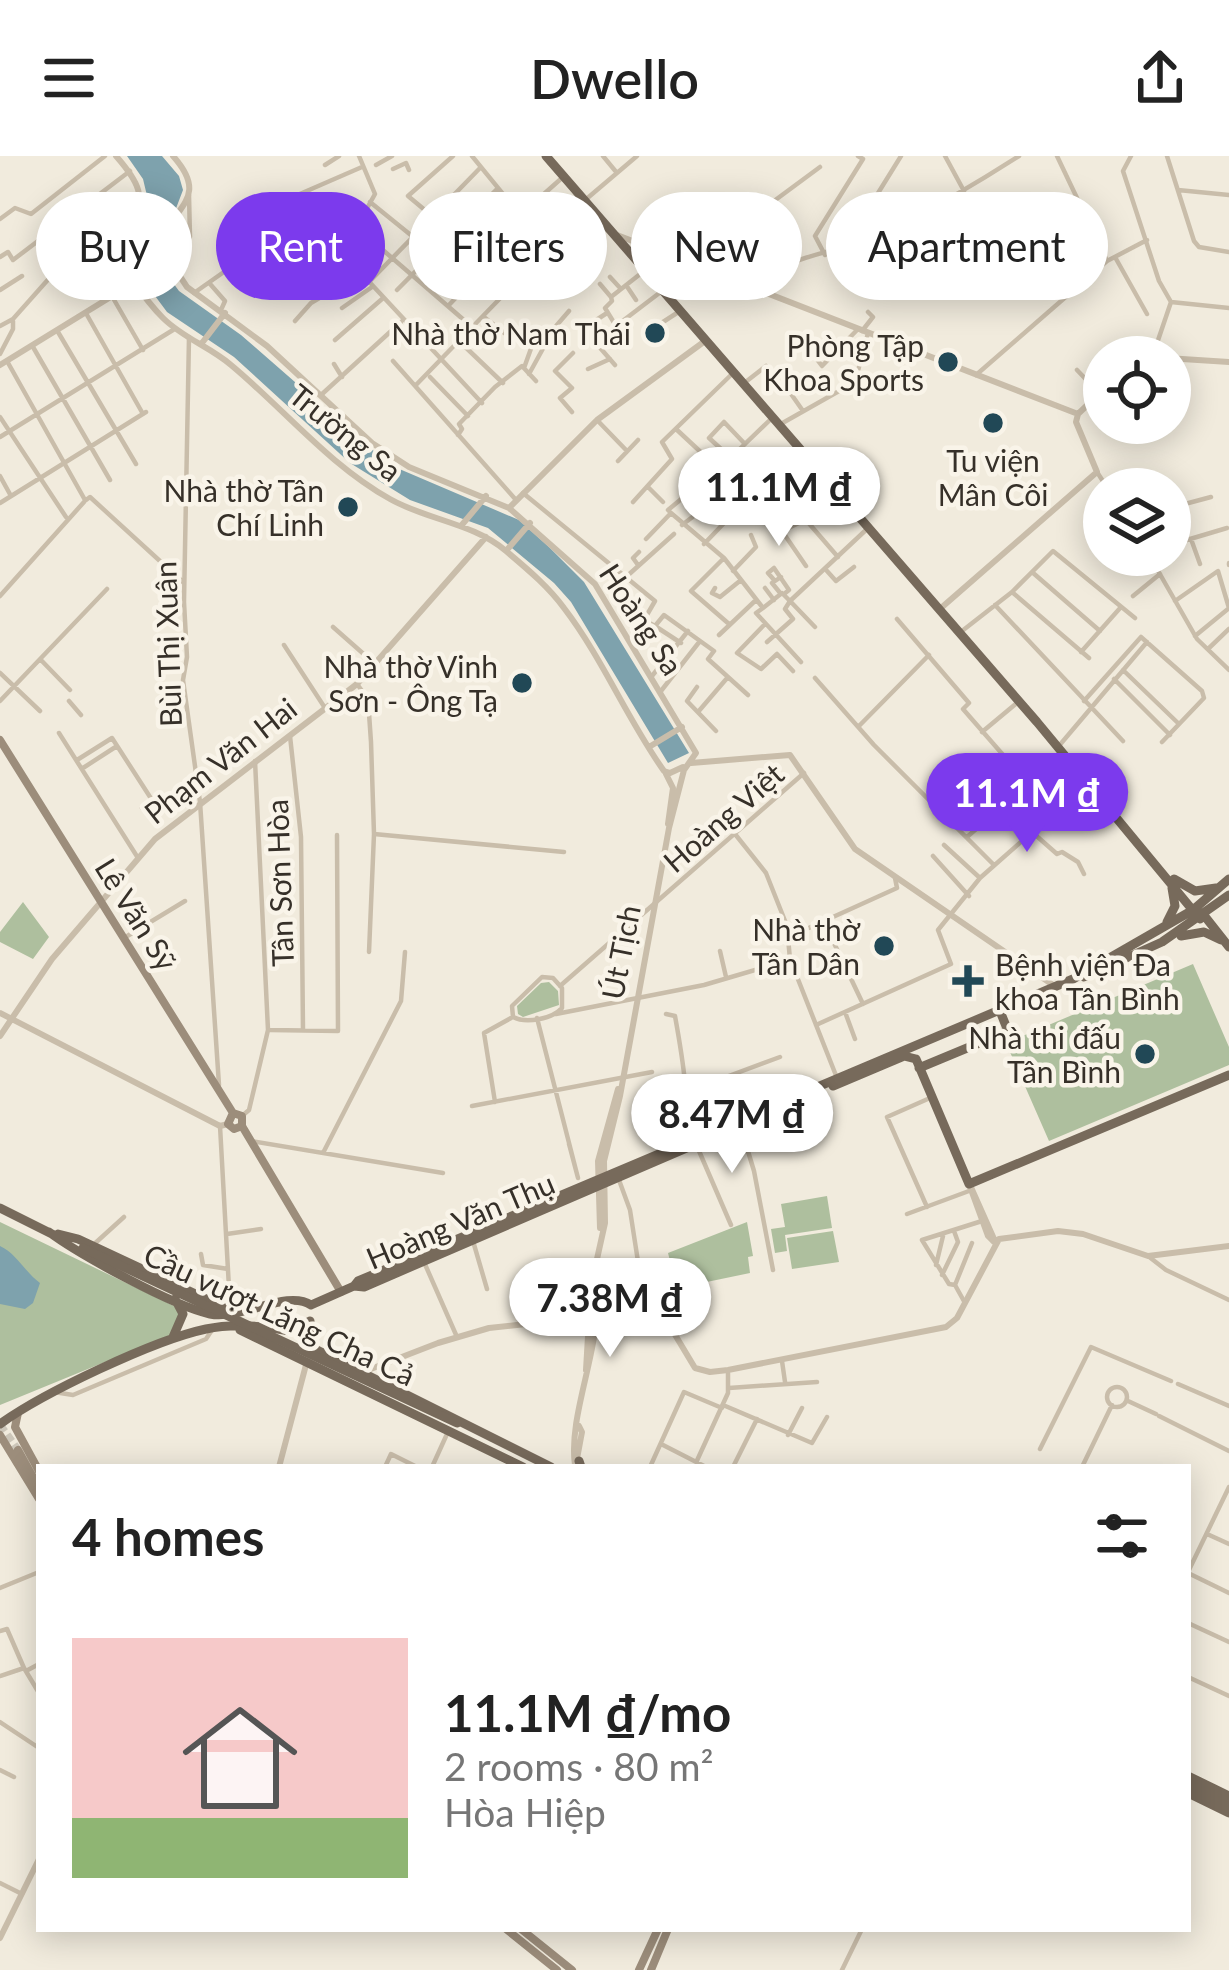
<!DOCTYPE html>
<html lang="en">
<head>
<meta charset="utf-8">
<style>
  body { margin:0; font-family:Lato,sans-serif; background:#f6f6f6; color:#222; height:100vh; display:flex; flex-direction:column; font-size:45px; white-space:nowrap }
  * { box-sizing:border-box; margin:0 }
  p { font-size:39px; color:#767676 }
  .icon { flex:none; width:66px; height:66px; fill:none; stroke:currentColor; stroke-width:2; stroke-linecap:round; stroke-linejoin:round }
  .map { position:relative; flex:1; overflow:hidden }
  .drawer { position:absolute; left:36px; top:1308px; width:1155px; height:468px; display:flex; flex-direction:column; background:#fff; border-radius:0px; box-shadow:0 6px 30px #0003 }
  .drawer>* { flex:none }
  .top-card { position:absolute; left:36px; top:36px; width:1158px; height:108px; display:flex; gap:24px }
  .controls { position:absolute; left:1083px; top:180px; display:grid; gap:24px }
  .controls a { display:grid; place-items:center; width:108px; height:108px; border-radius:50%; background:#fff; box-shadow:0 6px 30px #0003; font-size:60px }
  .price { position:absolute; translate:-50% -102px; padding:0 27px; border-radius:42px; background:#fff; color:#222; font-size:39px; line-height:78px; filter:drop-shadow(0 3px 6px #0008) }
  .price::after { content:''; position:absolute; left:50%; top:72px; width:36px; height:27px; margin-left:-18px; background:inherit; clip-path:polygon(0 0,100% 0,50% 100%) }
  .price.active { background:#7c3aed; color:#fff }
  ul { padding:0; list-style:none }
  li { display:flex; align-items:center; gap:36px; height:300px; padding:0 36px }
  li span { display:grid; place-items:center; flex:none; width:336px; height:240px; border-radius:0px; color:#555 }
  li>.icon { margin-inline-start:auto }
  span .icon { width:144px; height:144px; fill:#fffc; stroke-width:1 }
  li b { font-size:51px }
  h2 { display:flex; justify-content:space-between; align-items:center; height:144px; padding:0 36px; font-size:51px }
  .pill { padding:0 42px; border-radius:54px; background:#fff; box-shadow:0 6px 30px #0003; font-size:42px; line-height:108px }
  .pill.active { background:#7c3aed; color:#fff }
  header { display:flex; justify-content:space-between; align-items:center; height:156px; padding:0 36px; background:#fff; font-size:54px; font-weight:600 }
  .map>svg:first-child { display:block }
</style>
</head>
<body>
<header><svg class="icon" aria-label="menu" viewBox="0 0 24 24"><path d="M4 6h16M4 12h16M4 18h16"/></svg>Dwello<svg class="icon" aria-label="share" viewBox="0 0 24 24"><path d="M12 15V3M7 8l5-5 5 5M5 13v7h14v-7"/></svg></header>
<div class="map">
<svg width="1229" height="1814" viewBox="0 0 1229 1814">
  <rect width="100%" height="100%" fill="#f1ebdd"/>
  <path fill="#aebf9e" d="M23,746l26,35 -16,22 -33,-17v-10z
    M1193,808l36,83v18l-180,76 -43,-98z
    M541,827l8,-1 9,9 1,14 -36,12 -5,-3 -1,-8z
    M827,1040l5,32 -47,7 2,16 -12,2 -4,-24 14,-2 -4,-23z
    M0,1066l174,84 6,8 -9,21 -171,70z
    M747,1066l6,34 -5,1 2,16 -53,11 -2,-4 -18,8 -9,-35z
    M833,1075l6,31 -47,7 -5,-31z"/>
  <path fill="#7ea2ad" d="M127,0h35l17,20 4,14 -8,21 -21,24v12l3,14 22,30 62,44 149,130 129,55 30,27 35,35 105,171 -21,10 -97,-161 -17,-19 -66,-55 -78,-28 -60,-37 -116,-106 -67,-45 -32,-43 -12,-26 3,-13 22,-30 -5,-21z
    M0,1090c16,7 25,26 40,37l-7,20 -8,6 -25,-5z"/>
  <g fill="none" stroke-linecap="round" stroke-linejoin="round">
    <path stroke="#ccc6b9" stroke-width="8" stroke-dasharray="8 4" stroke-linecap="butt" d="M0,1269l18,25"/>
    <path stroke="#c9bdaa" stroke-width="4.5" d="M359,0l16,38 -10,18v23l4,3 -13,28 5,7
      M472,0l76,93
      M603,0l14,17
      M945,0l19,35
      M1057,0l50,105
      M1131,0l-8,15 36,110 12,21 -18,53
      M1167,0l27,85 5,6 30,5
      M325,9l14,-9
      M376,9l16,-9
      M393,13l13,-6 3,7
      M1178,34l51,5
      M189,39l1,42
      M584,45l53,-45
      M370,46l42,34
      M432,60l-24,-20 45,-40
      M0,63l15,-11 16,6 74,-58
      M648,72l7,11
      M369,82l103,89
      M938,83l14,24
      M341,84l24,-5
      M649,89l58,-36 12,-1 11,12 7,-1 37,-18 46,-34
      M844,92l57,-92
      M825,99l-10,-19 48,-77 -5,-3
      M0,101l8,-5 5,8 117,-89
      M1115,101l32,57
      M481,115l23,20
      M361,117l121,130
      M314,121l-8,1 -6,-19 4,-6 -18,-53 76,-33
      M610,121l11,12
      M369,126l112,-115
      M600,128l11,13
      M211,129l14,16 -4,9
      M626,129l10,15
      M755,132c33,-37 91,-35 135,-57 44,-23 87,-48 129,-75
      M0,134l22,-14
      M397,134l101,-102
      M433,136l130,-115
      M194,137l54,-38
      M113,142l30,52
      M1171,146l58,6
      M449,149l37,-39
      M342,152l30,-21
      M87,159l56,99
      M484,161l28,22
      M295,165l16,-18 50,-30
      M663,166l17,-11
      M0,170l13,-7 40,-45 54,-45 10,-2
      M587,170l20,-13
      M616,170l-11,-18 7,-7 -1,-4 33,-26
      M862,175l11,-14 -5,-5
      M58,176l78,132
      M550,177l19,-22
      M189,181l-5,265 3,55 -4,23 17,122 19,283
      M335,184l47,-41
      M459,185l44,42
      M33,191l77,133
      M812,197l10,13 36,-37
      M0,198l13,-25v-8
      M7,205l78,139
      M393,205l123,139
      M334,208l8,13
      M615,209l-20,-23 67,-51
      M524,212l9,-25 9,4
      M588,213l22,-10
      M1077,214l21,22
      M529,218l22,-40
      M976,219l131,-114 40,-21
      M430,221l38,39
      M743,228l23,-18
      M415,230l133,-137 18,-3 32,-27
      M789,235l14,20
      M321,239l80,-73
      M572,256l-12,-14 12,-10 -17,-17 18,-18
      M0,261l66,100
      M597,264l30,31
      M779,269l76,-43 13,-49
      M676,273l73,68 -45,47
      M458,279l4,-6 -3,-5 36,-37 27,-21 14,15
      M0,281l173,-107
      M731,302l-22,-20 15,-16 21,22
      M618,305l20,-21
      M720,312l52,-50
      M1097,316l11,17
      M793,319l10,11
      M0,320l11,20
      M648,331l15,15
      M523,337l132,108 -11,19 11,6
      M86,344l4,-3 94,86
      M633,346l39,-43 -10,-17 71,-69
      M0,347l146,-91
      M1170,352l41,-11
      M671,357l53,45 39,50 19,-15 8,8 77,-72
      M806,364l32,37
      M682,369l38,-29 18,17
      M646,383l25,-26 -3,-3 29,-24 3,3 24,-17
      M1191,383l9,25
      M1170,389l57,-17
      M1149,399l48,84 32,31
      M724,402l-33,33 38,33
      M1229,407v2
      M638,409l-5,-7 6,-6
      M806,410l-24,-35 23,-11 27,-30
      M733,415l23,-24 -5,-12
      M827,415l9,10 18,-14
      M1032,416l68,59
      M626,421l48,-43
      M781,421l-6,4 -7,-8 6,-5 15,22 -5,4
      M772,427l9,11
      M715,432l-3,5 8,4 21,-17
      M765,432l9,12
      M1012,436l77,66
      M0,440l84,-94
      M1133,440l27,-22
      M790,445l25,26
      M1175,445l43,-30 11,37
      M995,449l128,136
      M763,452l-7,5 45,49
      M897,463l72,84 -6,6 41,47 21,31
      M765,468l-28,29 24,16 16,-15 16,17
      M333,471l42,37
      M962,475l50,-39 41,-41 82,67
      M719,479l37,-35
      M1195,480l33,-27
      M767,486l26,-23 -8,-10 5,-8
      M681,487l-26,-17 9,-11 50,36 -6,8 40,36
      M284,489l41,63
      M1208,493l21,-20
      M1081,496l40,-45
      M40,503l30,31
      M1123,514l56,54
      M0,517l40,38
      M652,520l36,-45
      M815,522l59,67 120,120
      M1114,523l56,56
      M357,528l11,15 3,43 3,92 -5,118
      M697,531l-10,14 29,30
      M661,535l39,-50
      M0,545l107,-112
      M69,545l12,14
      M1084,545l57,-64 61,54 2,7 -42,44
      M698,556l30,-35
      M858,571l71,-72
      M982,576l36,-30
      M59,577l79,125
      M290,580l11,101 2,193
      M1058,591l89,-105
      M77,604l35,-22 40,62 -10,8
      M83,612l34,-22
      M1009,645l23,31 25,22 5,-2 16,10 6,12
      M374,678l190,18
      M735,678l31,39 25,63 -3,2 2,21 47,119
      M967,681l95,-83
      M944,689l36,33
      M933,700l36,40
      M824,766l39,82
      M791,780l106,-48 -2,-10
      M124,782l61,-37
      M720,795l6,26
      M542,821l11,1 9,10v20c-10,11 -36,16 -49,9l-1,-11z
      M560,830l244,-213
      M845,856l10,27
      M556,858l148,-29 85,-25
      M666,858l9,2c4,22 8,45 10,67 1,21 -3,37 2,58
      M537,862l41,160
      M816,869l135,-61 -13,-34 42,-52 52,-46
      M270,874l68,1 -1,-196
      M495,946l-11,-69 27,-15
      M472,950l180,-34
      M682,959l23,-1 13,-34 62,-23
      M242,960l7,-6 19,-80 -13,-269
      M740,969l14,46 19,99
      M220,970l10,180
      M251,985l192,32
      M569,988l9,34
      M696,988l35,81
      M323,997l78,-152 4,-49
      M619,1024l11,30 9,58
      M927,1051l-40,-90 43,-19
      M907,1058l62,-23
      M227,1078l34,-5
      M473,1085l14,48
      M92,1090l32,-29
      M201,1098l2,11 25,4
      M1148,1100l18,14 63,30
      M424,1106l33,75
      M936,1109l7,-29
      M942,1119l16,-33 -4,-11
      M595,1120l72,-13
      M955,1129l17,-42
      M665,1133l5,33 -3,8
      M965,1147l-10,-18 -6,-1 -27,-44 60,-19
      M672,1176l9,-21 1,-22
      M782,1205l3,21
      M1178,1228l51,22
      M1107 1241a10 10 0 1 1 20 0a10 10 0 1 1-20 0Z
      M729,1232l88,-6
      M54,1236l19,3 133,-56 6,-9
      M1128,1245l28,13
      M723,1249l89,38 15,-26
      M1159,1260l70,35
      M788,1279l14,-27
      M663,1289l43,22
      M1040,1293l51,-102 80,34
      M385,1311l6,-13 26,13
      M432,1311l15,-33
      M650,1311l34,-75 38,16
      M694,1311l34,-74v-20
      M733,1311l24,-48
      M1082,1311l30,-62
      M1207,1378l22,10
      M1188,1416l41,-85
      M1188,1417l41,20
      M0,1432l39,-16
      M1188,1467l41,19
      M0,1475l7,-2 17,39
      M26,1515l13,-7
      M0,1520l24,-8 15,25
      M1188,1521l41,19
      M0,1566l39,26
      M0,1614l14,7
      M0,1727l22,11
      M842,1814l20,-41"/>
    <path stroke="#c9bdaa" stroke-width="6" d="M116,0c51,58 1,46 0,86 -1,19 34,63 47,76 20,20 47,29 68,47 53,44 98,100 159,134 37,21 83,24 116,52 20,17 42,35 58,57 39,51 63,111 100,163l6,2 13,-6
      M173,0c41,46 -8,52 -11,93l25,38 80,59 105,97 37,24 100,41 86,76 101,169 -12,17 -15,58 -49,268 -16,65 1,62 -14,63 -5,84
      M617,79l461,179
      M126,112l36,-19
      M202,187l23,-30
      M1151,201l78,5
      M0,209l135,-83
      M1078,258l26,-25
      M509,352l88,-88 108,-79
      M461,370l25,-30
      M506,395l24,-28
      M941,452l156,-136 -21,-50 2,-8
      M649,591l33,-20
      M691,607l99,-8 65,94 198,136
      M666,618l7,14 -5,36
      M0,857l220,113 8,-2
      M0,880l52,-77 103,-120 202,-155 129,-147
      M969,1028l19,52 6,6
      M970,1029l24,54
      M600,1072l-2,-67 20,-72
      M363,1216l75,-29 51,-15 37,-4 141,6 7,3 21,35 15,4 18,-2 218,-43 11,-9 42,-79 59,-8 25,3 65,22 81,-10
      M576,1308l6,-32 -3,-6
      M575,1309c-8,-54 33,-131 19,-183
      M279,1311l28,-106
      M0,1782l39,-79"/>
    <path stroke="#9c8d7b" stroke-width="8" d="M0,584l233,373 9,3v10l99,166
      M233,957l-5,11 6,5 8,-3
      M18,1257l-3,14 24,44
      M0,1279l39,64
      M18,1294l21,38
      M506,1773l51,41
      M521,1773l51,41
      M639,1814l19,-41
      M651,1814l17,-41"/>
    <path stroke="#776a5b" stroke-width="9" d="M546,0l491,566 163,197
      M1174,723l21,12 21,-3
      M1203,758l26,33
      M1167,766l8,-16 -3,-18
      M1181,780l23,-4 17,8
      M1084,821l78,-35 67,-47
      M916,903l53,125 260,-109
      M919,912l89,-37 -8,-20
      M833,930l71,-30 12,3
      M0,1052l54,27
      M49,1076c31,23 124,74 161,82 32,6 77,-25 101,-9
      M58,1078l20,5 156,73
      M354,1130l10,1 392,-169
      M311,1149l43,-19 4,-5 715,-302 120,-69 36,-31
      M310,1165l-1,20 6,8 236,118
      M240,1174l283,137
      M173,1181l10,-23 -8,-15
      M0,1268c43,-31 154,-84 206,-95 27,-6 58,-3 84,2l20,-10
      M579,1305l2,6
      M1188,1620l41,20
      M1188,1628l41,20
      M1188,1637l41,20"/>
    <path stroke="#776a5b" stroke-width="9" d="M83,1092l374,175"/>
  </g>
  <g fill="#214856" stroke="#f9f4e9" stroke-width="4.5">
    <circle cx="655" cy="177" r="12"/>
    <circle cx="948" cy="206" r="12"/>
    <circle cx="993" cy="267" r="12"/>
    <circle cx="348" cy="351" r="12"/>
    <circle cx="522" cy="527" r="12"/>
    <circle cx="884" cy="790" r="12"/>
    <path d="M962 807h12v12h12v12h-12v12h-12v-12h-12v-12h12z"/>
    <circle cx="1145" cy="898" r="12"/>
  </g>
  <g text-anchor="middle" dominant-baseline="central" stroke-width="9" stroke-linejoin="round" paint-order="stroke">
    <g font-size="30" fill="#363029" stroke="#f9f4e9" text-anchor="end">
      <text x="631" y="177">Nhà thờ Nam Thái</text>
      <text x="924" y="189">Phòng Tập<tspan x="924" dy="34">Khoa Sports</tspan></text>
      <text x="993" y="304" text-anchor="middle">Tu viện<tspan x="993" dy="34">Mân Côi</tspan></text>
      <text x="324" y="334">Nhà thờ Tân<tspan x="324" dy="34">Chí Linh</tspan></text>
      <text x="498" y="510">Nhà thờ Vinh<tspan x="498" dy="34">Sơn - Ông Tạ</tspan></text>
      <text x="860" y="773">Nhà thờ<tspan x="860" dy="34">Tân Dân</tspan></text>
      <text x="995" y="808" text-anchor="start">Bệnh viện Đa<tspan x="995" dy="34">khoa Tân Bình</tspan></text>
      <text x="1121" y="881">Nhà thi đấu<tspan x="1121" dy="34">Tân Bình</tspan></text>
    </g>
    <g font-size="30" fill="#363029" stroke="#f9f4e9">
      <text transform="translate(346 276) rotate(39)">Trường Sa</text>
      <text transform="translate(642 463) rotate(57)">Hoàng Sa</text>
      <text transform="translate(167 488) rotate(-92)">Bùi Thị Xuân</text>
      <text transform="translate(220 604) rotate(-38)">Phạm Văn Hai</text>
      <text transform="translate(723 661) rotate(-41)">Hoàng Việt</text>
      <text transform="translate(279 727) rotate(-92)">Tân Sơn Hòa</text>
      <text transform="translate(137 758) rotate(58)">Lê Văn Sỹ</text>
      <text transform="translate(620 796) rotate(-79)">Út Tịch</text>
      <text transform="translate(460 1064) rotate(-23)">Hoàng Văn Thụ</text>
      <text transform="translate(280 1158) rotate(25)">Cầu vượt Lăng Cha Cả</text>
    </g>
  </g>
</svg>
<div class="controls">
<a><svg class="icon" aria-label="locate" viewBox="0 0 24 24"><circle cx="12" cy="12" r="6"/><path d="M12 2v4M12 18v4M2 12h4M18 12h4"/></svg></a>
<a><svg class="icon" aria-label="layers" viewBox="0 0 24 24"><path d="M12 4l9 5-9 5-9-5zM3 14l9 5 9-5"/></svg></a>
</div>
<b class="price" style="left:779px;top:393px">11.1M ₫</b>
<b class="price active" style="left:1027px;top:699px">11.1M ₫</b>
<b class="price" style="left:732px;top:1020px">8.47M ₫</b>
<b class="price" style="left:610px;top:1204px">7.38M ₫</b>
<div class="top-card">
<a class="pill">Buy</a>
<a class="pill active">Rent</a>
<a class="pill">Filters</a>
<a class="pill">New</a>
<a class="pill">Apartment</a>
</div>
<section class="drawer">
<h2>4 homes<svg class="icon" aria-label="filters" viewBox="0 0 24 24"><path d="M4 7h16M4 17h16"/><circle cx="9" cy="7" r="2"/><circle cx="15" cy="17" r="2"/></svg></h2>
<ul>
<li><span style="background:linear-gradient(#f6c9c9 75%,#8fb573 0)"><svg class="icon" aria-label="home" viewBox="0 0 24 24"><path d="M3 11l9-7 9 7M6 9v11h12V9"/></svg></span><div><b>11.1M ₫/mo</b><p>2 rooms · 80 m²</p><p>Hòa Hiệp</p></div></li>
</ul>
</section>
</div>
</body>
</html>
